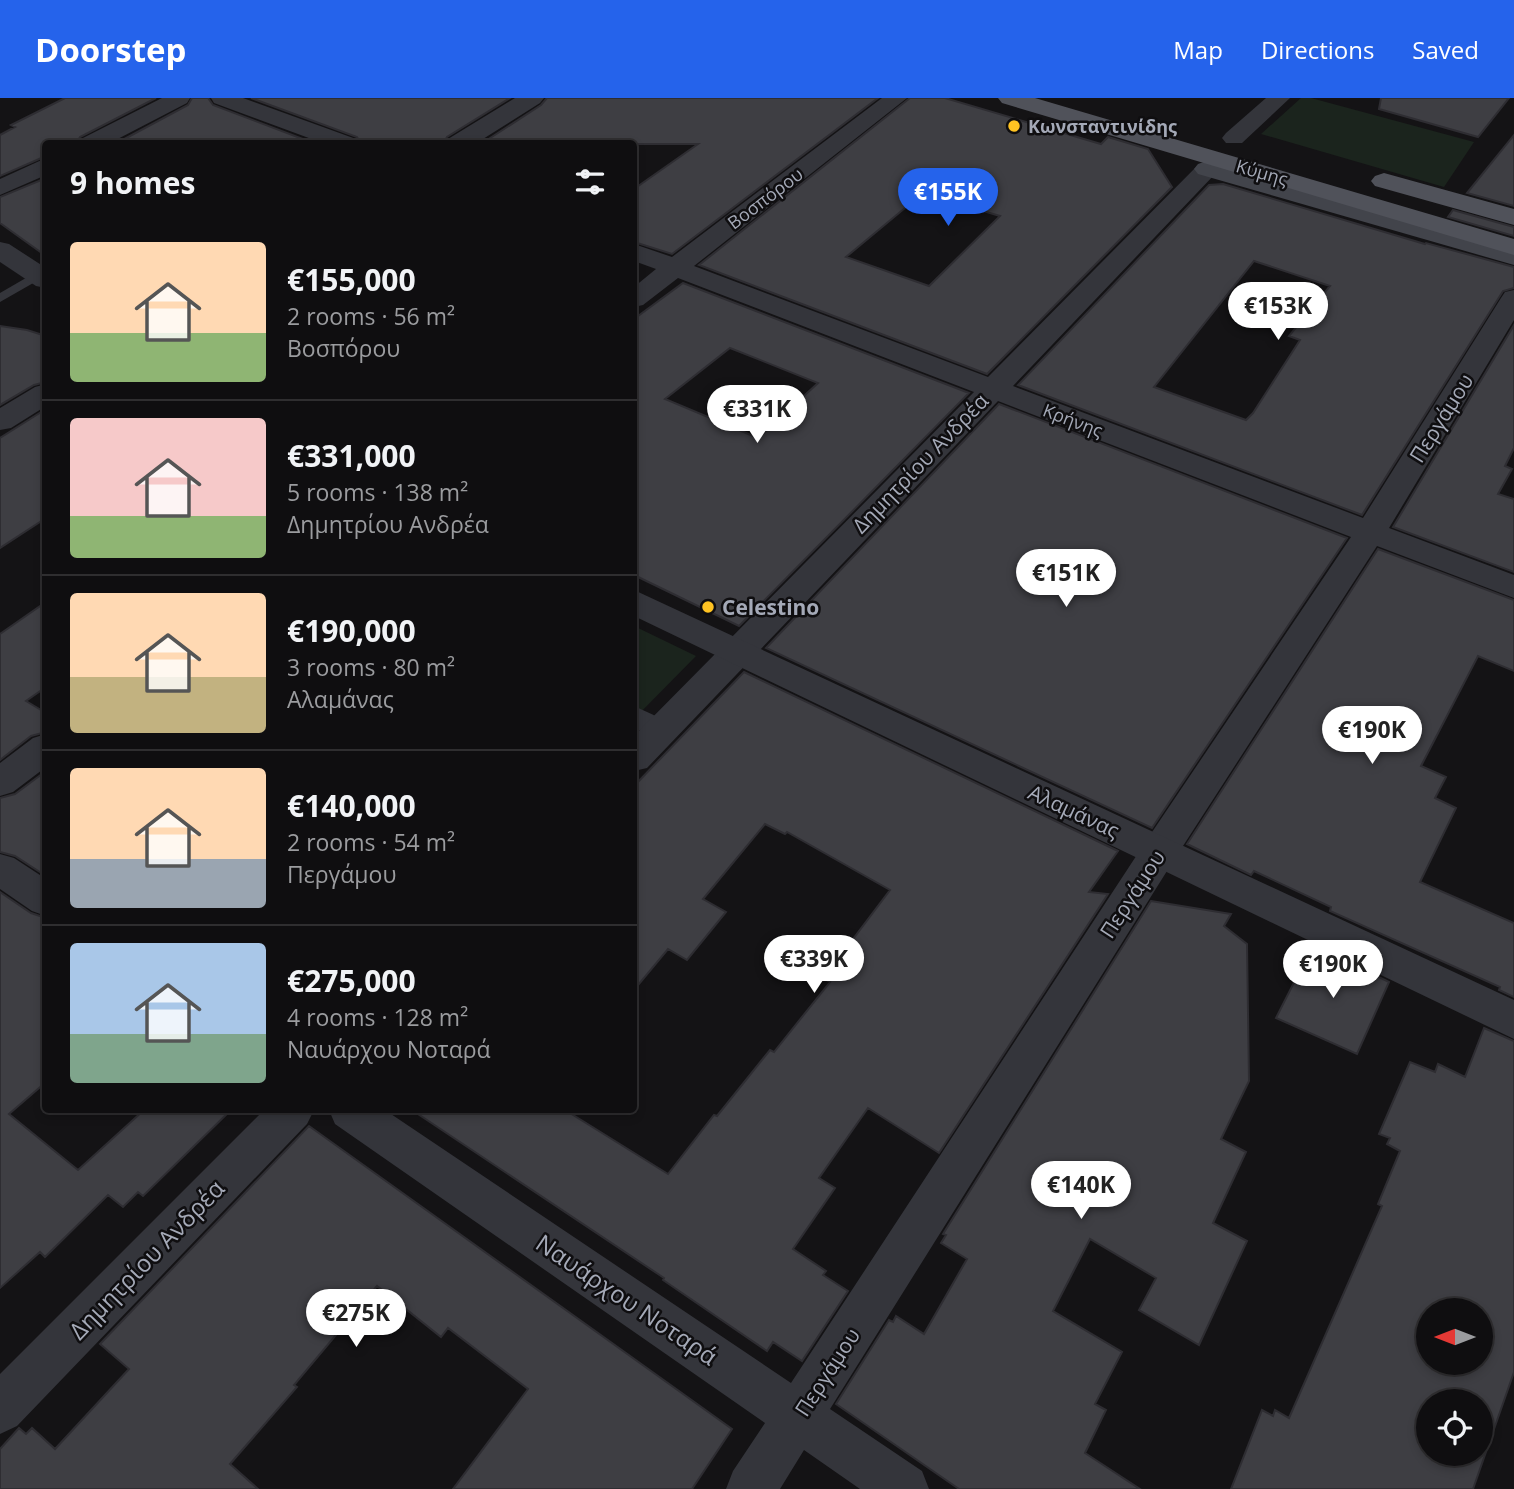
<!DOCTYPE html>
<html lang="en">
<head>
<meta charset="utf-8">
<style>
  body { margin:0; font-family:"Open Sans",sans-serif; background:#181719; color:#f1f3f6; height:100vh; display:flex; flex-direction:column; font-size:26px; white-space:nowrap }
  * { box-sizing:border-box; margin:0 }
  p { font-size:23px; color:#9b9c9f }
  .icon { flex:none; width:38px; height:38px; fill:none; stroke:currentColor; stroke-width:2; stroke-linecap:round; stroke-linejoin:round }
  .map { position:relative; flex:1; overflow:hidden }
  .panel { position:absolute; left:42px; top:42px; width:595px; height:973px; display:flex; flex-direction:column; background:#0f0e10; border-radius:7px; box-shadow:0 4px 10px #0003,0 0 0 2px #2f2e30 }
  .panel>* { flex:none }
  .needle { width:46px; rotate:270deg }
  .buttons { position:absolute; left:1416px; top:1200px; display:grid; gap:14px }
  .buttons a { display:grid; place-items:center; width:77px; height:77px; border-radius:50%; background:#0f0e10; box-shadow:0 4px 10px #0003,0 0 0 2px #2f2e30; font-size:35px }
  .price { position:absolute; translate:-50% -60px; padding:0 16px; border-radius:24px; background:#fff; color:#222; font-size:23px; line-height:46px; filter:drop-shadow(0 2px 4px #0008) }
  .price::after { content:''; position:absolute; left:50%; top:42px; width:21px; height:16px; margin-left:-10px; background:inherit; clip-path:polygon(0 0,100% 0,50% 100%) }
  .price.on { background:#2563eb; color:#fff }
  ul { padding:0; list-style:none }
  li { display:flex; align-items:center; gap:21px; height:175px; padding:0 28px }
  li+li { border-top:2px solid #2f2e30 }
  li span { display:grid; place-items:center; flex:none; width:196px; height:140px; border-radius:7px; color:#555 }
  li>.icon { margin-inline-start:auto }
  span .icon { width:84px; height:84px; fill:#fffc; stroke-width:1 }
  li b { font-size:30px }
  h2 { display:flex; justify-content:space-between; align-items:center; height:84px; padding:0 28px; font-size:30px }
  header { display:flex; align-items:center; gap:42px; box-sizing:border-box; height:98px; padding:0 35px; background:#2563eb; color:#fff }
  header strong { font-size:33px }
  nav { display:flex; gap:38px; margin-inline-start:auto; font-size:24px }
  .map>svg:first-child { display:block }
</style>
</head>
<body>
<header>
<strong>Doorstep</strong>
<nav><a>Map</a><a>Directions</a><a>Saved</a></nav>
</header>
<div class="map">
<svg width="1514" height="1391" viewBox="0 0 1514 1391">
  <rect width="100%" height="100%" fill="#141315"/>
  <path fill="#1b241d" d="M1301,0h10l163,44 -30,45 -183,-53z
    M634,528l62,30 -62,63z"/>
  <path fill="#3e3e43" stroke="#2e2d32" stroke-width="2" fill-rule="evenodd" d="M65,0h91l-76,39 -4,7h-30v12l-46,20v-41l15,-8 -4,-2z
    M192,0h16l5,7 103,39h-201l73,-39z
    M251,0h259l-63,39 -4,7h-82l-4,-7z
    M547,0h331l-206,156 -38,-12v-53l64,-45h-217l60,-39z
    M910,0h35l156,46 7,-7 40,12 24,38 -185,187 -288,-109zM923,95l77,23 -71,70 -83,-29z
    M1381,0h128l-31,39 -99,-28z
    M1514,37v71l-47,-13z
    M46,80v78l-46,-33v-26z
    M1223,86l202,60 1,-1 88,24v21l-11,3 -141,224 -344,-130 191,-200zM1254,163l76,25 -41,50 11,4 -47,73 -7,7 -92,-33z
    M1453,112l61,17v9l-66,-19z
    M683,185l286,110 -230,233 -105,-51v-256zM730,250l88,35 -60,55 -93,-39z
    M1514,227v123l-9,18 7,3 -14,25 16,5v73l-121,-45z
    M0,228l27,4 19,6v46l-12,3 -34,20z
    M999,306l348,134 -195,290 -386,-180z
    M46,311v109l-46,30v-110z
    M1378,451l136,51v71l-36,-15 -57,110 25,11 -11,21 21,10 -36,74 94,41v74l-15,-7 1,-3 -170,-76 1,-4 -77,-36 -3,4 -64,-31z
    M46,504v85l-20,14 20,12v19l-15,4 -31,24v-126z
    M744,574l374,179 -29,41 19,2 -169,259 -71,-45 -49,70 16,10 -42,61 33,22 -3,4 25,16 -46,70 -29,-19 -6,9 -104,-71 1,-2 -252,-168h153l103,64 46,-59 3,1 53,-66 4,2 56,-70 -2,-1 14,-18 -4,-4 52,-69 -103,-58 -2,2 -20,-10 -62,75 23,13 -39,48 -19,-11 -34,41v-204z
    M46,673v105l-31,-20 -15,-4v-54l15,-4z
    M0,794l31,21 15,5v164l-37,32 69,56 66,-60h87l-88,86 -5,-4 -15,15 -15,-12 -63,62 -5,-5 -40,36z
    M1151,803l80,13 -7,12 23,18 2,137 -28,58 25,13 -33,71 34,18 -48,104 -60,-35 17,-32 -66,-39 -37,72 69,41 -27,52 11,6 -21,43 55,36h-181l-123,-85 53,-84 4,2 3,-6 28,18 43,-75 -26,-16 5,-8 -3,-1z
    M1313,847l76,37 -32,72 -81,-36z
    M1484,930l30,13v331l-41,117h-242l31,-79 11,6 2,-6 14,8 93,-212 -4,-2 22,-53 -13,-7 3,-6 -11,-4 31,-72 25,10 3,-8 27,13zM1428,1213h52v52h-52zM1428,1304h52v52h-52z
    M309,1028l423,303 -40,60h-239l75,-100 -80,-61 -7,9 -64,-51 -83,99 3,2 -67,77 28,25h-258v-40l19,-21 7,6 6,-6 23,21 74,-80 -29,-25z"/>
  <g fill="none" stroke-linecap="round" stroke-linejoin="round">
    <path fill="#34353b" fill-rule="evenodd" d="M38,173l6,4 -2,3 -42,24v-9z"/>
    <path fill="#34353b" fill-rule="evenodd" d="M634,608l37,17 4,7 -4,7 -10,3 -27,-12z"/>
    <path fill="#34353b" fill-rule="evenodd" d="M162,0h28l-3,5 -79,41h-30l3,-5z
      M211,0h32l113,41 3,5h-34l-111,-41z
      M882,0h25l-213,168 294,111 211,-213 8,-2 8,2 4,5 -4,5 -202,212 350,132 138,-220 4,-6 9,-2v30l-125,208 125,47v23l-137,-52 -205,317 -342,546 92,62 7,18h-69l-56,-39 -24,39h-54l7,-18 32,-48 -430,-299 -6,-14h56l406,273 355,-542 205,-304 -353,-136 -351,367 -13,3v-35l340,-344 -296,-114 -35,27 -9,2v-20l22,-18 -22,-8v-17l38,13z
      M1266,0h24l-48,45h-16l-4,-5 4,-5z
      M46,60v17l-46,20v-16z
      M46,636v33l-33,25 -13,4v-33l33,-25z
      M0,756l14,4 32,21v37l-14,-5 -32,-22z
      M264,1012h50l-7,14 -290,302 -17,8v-60z"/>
    <path fill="#34353b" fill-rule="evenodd" d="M515,0h29l-4,5 -65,41h-30l3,-5z
      M0,144l9,2 37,24v20l-10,-2 -36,-24z
      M46,286v22l-35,22 -11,2v-22l35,-21z
      M634,492l880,410v39l-880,-423z"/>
    <path fill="#42444b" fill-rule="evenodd" d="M1207,63l307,88v16l-316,-91 -4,-5 4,-5z"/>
    <path fill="#50525a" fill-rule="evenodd" d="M998,0h37l479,141v16l-512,-152z
      M1384,75l130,36v16l-139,-39 -4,-5 4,-5z"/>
  </g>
  <g fill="#ffc322" stroke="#0f0e10" stroke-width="2.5">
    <circle cx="1014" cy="28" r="7"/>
    <circle cx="708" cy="509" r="7"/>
  </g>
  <g text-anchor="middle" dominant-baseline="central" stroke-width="5" stroke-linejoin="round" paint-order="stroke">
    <g font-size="18" font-weight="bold" fill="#a4a9b7" stroke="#0f0e10" text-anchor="start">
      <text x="1028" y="28">Κωνσταντινίδης</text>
    </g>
    <g font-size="18" fill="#a4a9b7" stroke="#0f0e10">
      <text transform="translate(1262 74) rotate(16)">Κύμης</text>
      <text transform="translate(765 100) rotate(-37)">Βοσπόρου</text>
      <text transform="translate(1073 322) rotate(21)">Κρήνης</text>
    </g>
    <g font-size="21" fill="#a4a9b7" stroke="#0f0e10">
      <text transform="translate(1441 320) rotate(-58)">Περγάμου</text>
      <text transform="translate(920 365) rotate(-46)">Δημητρίου Ανδρέα</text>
      <text transform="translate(1074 713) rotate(25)">Αλαμάνας</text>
      <text transform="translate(1132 796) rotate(-57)">Περγάμου</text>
      <text transform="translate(827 1274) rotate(-57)">Περγάμου</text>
    </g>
    <g font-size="21" font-weight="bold" fill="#a4a9b7" stroke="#0f0e10" text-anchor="start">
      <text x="722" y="509">Celestino</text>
    </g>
    <g font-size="24" fill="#a4a9b7" stroke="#0f0e10">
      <text transform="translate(146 1161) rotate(-46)">Δημητρίου Ανδρέα</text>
      <text transform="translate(627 1201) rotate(34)">Ναυάρχου Νοταρά</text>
    </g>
  </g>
</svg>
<div class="buttons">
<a><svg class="needle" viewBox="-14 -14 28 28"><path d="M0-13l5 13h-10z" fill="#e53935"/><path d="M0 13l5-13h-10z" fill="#9b9c9f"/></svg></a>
<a><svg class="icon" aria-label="locate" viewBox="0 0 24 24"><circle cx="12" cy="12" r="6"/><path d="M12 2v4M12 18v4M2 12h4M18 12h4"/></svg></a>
</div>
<b class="price on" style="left:948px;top:130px">€155K</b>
<b class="price" style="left:1278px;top:244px">€153K</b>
<b class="price" style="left:757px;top:347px">€331K</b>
<b class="price" style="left:1066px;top:511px">€151K</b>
<b class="price" style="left:1372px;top:668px">€190K</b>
<b class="price" style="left:814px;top:897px">€339K</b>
<b class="price" style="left:1333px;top:902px">€190K</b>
<b class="price" style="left:1081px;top:1123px">€140K</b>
<b class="price" style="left:356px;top:1251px">€275K</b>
<section class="panel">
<h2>9 homes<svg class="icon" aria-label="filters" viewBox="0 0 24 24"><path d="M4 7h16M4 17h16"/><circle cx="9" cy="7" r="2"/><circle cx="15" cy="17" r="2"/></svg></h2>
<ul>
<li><span style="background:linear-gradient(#ffd9b3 65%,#8fb573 0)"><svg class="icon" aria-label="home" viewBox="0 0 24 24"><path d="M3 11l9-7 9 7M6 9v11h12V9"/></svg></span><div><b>€155,000</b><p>2 rooms · 56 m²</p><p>Βοσπόρου</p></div></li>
<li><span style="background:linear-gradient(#f6c9c9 70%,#8fb573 0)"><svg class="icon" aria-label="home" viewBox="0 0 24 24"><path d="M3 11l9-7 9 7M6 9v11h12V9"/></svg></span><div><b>€331,000</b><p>5 rooms · 138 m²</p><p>Δημητρίου Ανδρέα</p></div></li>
<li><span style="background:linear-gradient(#ffd9b3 60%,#c2b280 0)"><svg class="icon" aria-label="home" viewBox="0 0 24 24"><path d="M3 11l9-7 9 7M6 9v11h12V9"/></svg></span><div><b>€190,000</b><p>3 rooms · 80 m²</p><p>Αλαμάνας</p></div></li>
<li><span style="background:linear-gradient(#ffd9b3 65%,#9aa5b1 0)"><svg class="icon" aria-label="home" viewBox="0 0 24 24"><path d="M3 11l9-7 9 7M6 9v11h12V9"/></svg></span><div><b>€140,000</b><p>2 rooms · 54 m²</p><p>Περγάμου</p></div></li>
<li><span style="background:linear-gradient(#a9c7e8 65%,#7fa58c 0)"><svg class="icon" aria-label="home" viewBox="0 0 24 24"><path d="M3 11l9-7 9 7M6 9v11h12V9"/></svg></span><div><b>€275,000</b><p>4 rooms · 128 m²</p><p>Ναυάρχου Νοταρά</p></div></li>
</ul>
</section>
</div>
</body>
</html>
